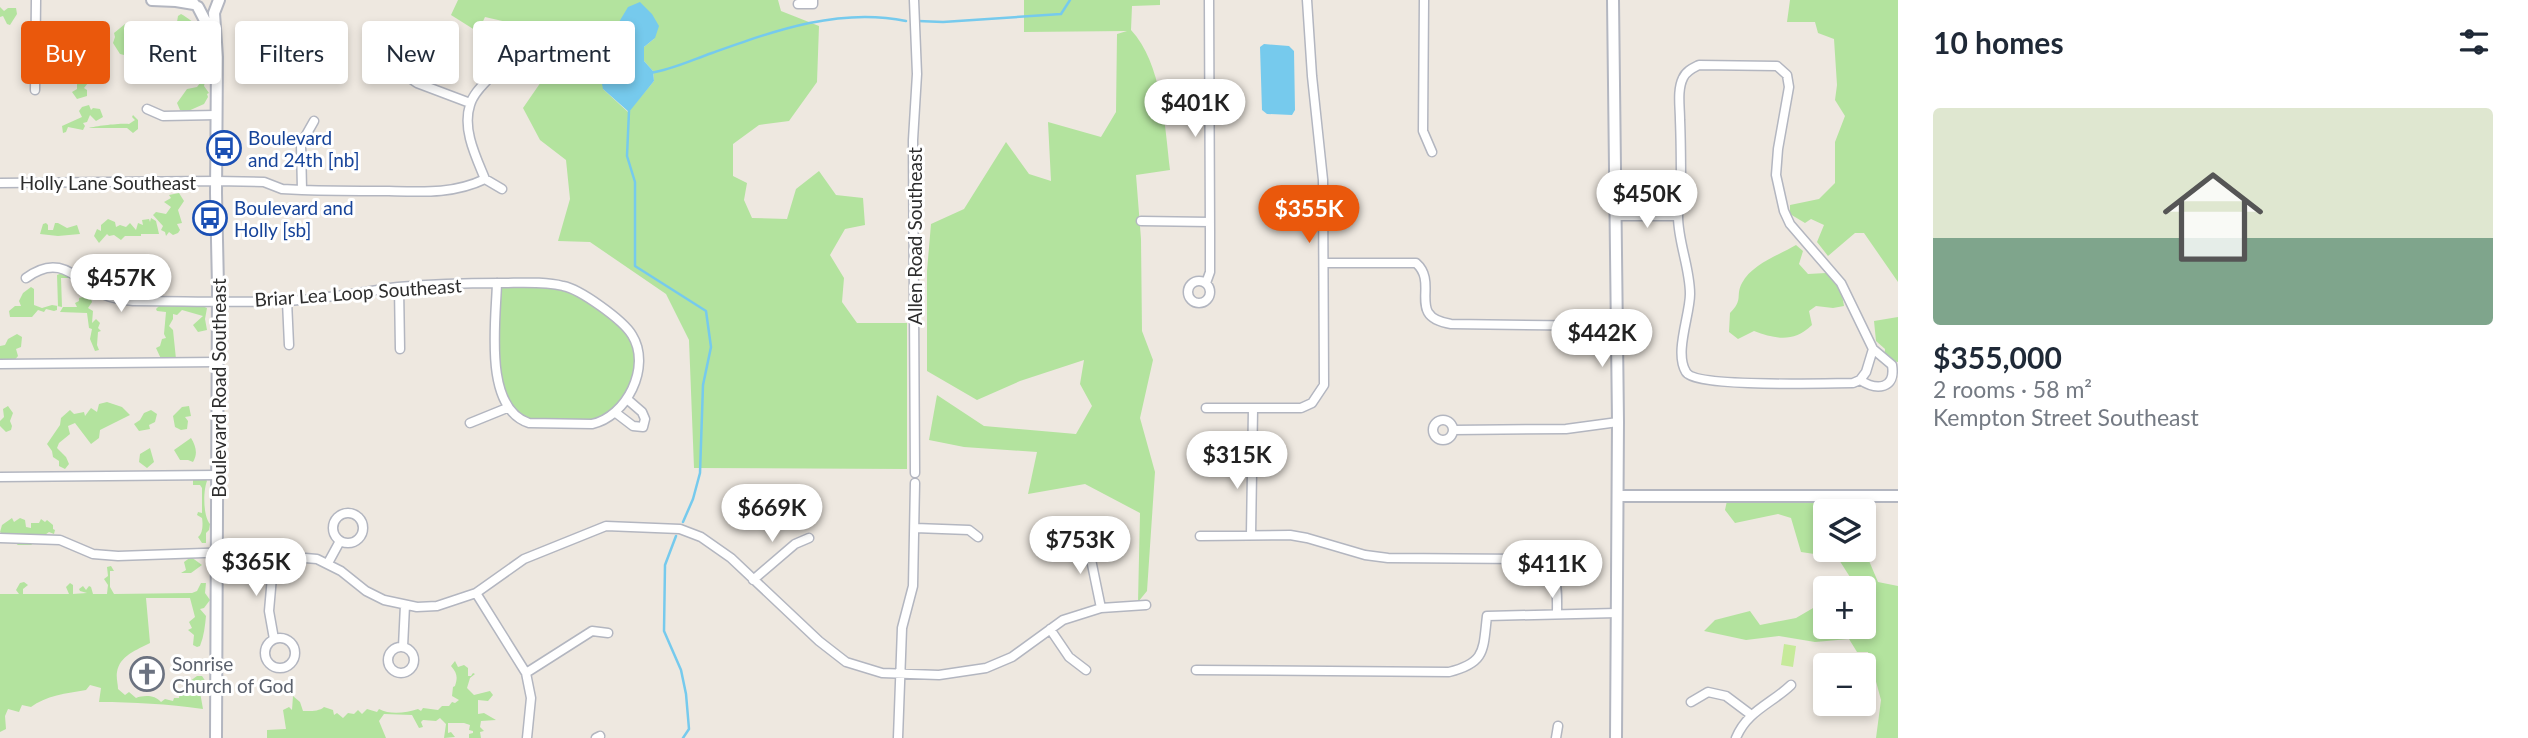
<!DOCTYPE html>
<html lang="en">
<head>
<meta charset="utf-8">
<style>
  body { margin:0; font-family:Lato,sans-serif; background:#f2f2f3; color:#1f2937; height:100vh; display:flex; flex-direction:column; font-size:26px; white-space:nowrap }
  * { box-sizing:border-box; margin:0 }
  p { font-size:23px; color:#747a83 }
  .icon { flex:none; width:38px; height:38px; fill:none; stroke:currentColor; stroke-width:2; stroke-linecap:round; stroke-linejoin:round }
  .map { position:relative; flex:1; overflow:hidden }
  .details { display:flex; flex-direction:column; background:#fff; width:630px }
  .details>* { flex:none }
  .hud { position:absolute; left:21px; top:21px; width:665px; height:63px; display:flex; gap:14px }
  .fabs { position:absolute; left:1813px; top:499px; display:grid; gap:14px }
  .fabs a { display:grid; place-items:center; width:63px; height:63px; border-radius:7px; background:#fff; box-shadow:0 4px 10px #0003; font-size:35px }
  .price { position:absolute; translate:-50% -60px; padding:0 16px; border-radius:24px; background:#fff; color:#222; font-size:23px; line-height:46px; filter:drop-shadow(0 2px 4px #0008) }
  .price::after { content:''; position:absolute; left:50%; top:42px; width:21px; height:16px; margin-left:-10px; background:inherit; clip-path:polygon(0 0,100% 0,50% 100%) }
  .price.selected { background:#ea580c; color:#fff }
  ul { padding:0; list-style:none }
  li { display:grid; align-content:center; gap:14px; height:371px; padding:0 35px }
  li+li { border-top:2px solid #e0e1e3 }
  li span { display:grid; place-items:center; height:217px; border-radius:7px; color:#555 }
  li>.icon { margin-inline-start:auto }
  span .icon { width:126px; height:126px; fill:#fffc; stroke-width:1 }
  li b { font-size:30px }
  h2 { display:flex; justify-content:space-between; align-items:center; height:84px; padding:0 35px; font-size:30px }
  .pill { padding:0 24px; border-radius:7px; background:#fff; box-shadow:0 4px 10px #0003; font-size:24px; line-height:63px }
  .pill.selected { background:#ea580c; color:#fff }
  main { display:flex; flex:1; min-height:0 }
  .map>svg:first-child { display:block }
</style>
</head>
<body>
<main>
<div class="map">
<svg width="1898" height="738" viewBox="0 0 1898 738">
  <rect width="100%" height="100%" fill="#eee8e0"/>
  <path fill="#b3e39e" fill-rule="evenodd" d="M458,0h320l3,11 38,15 -2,56 -28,39 -30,4 -26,19v32l14,7 -3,17 8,18 35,1 9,-30 23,-18 17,24 27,3 2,27 -20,4 -15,26 14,23 -2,24 15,21h50v146l-213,-1 -5,-128 -23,-46 -76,-52 -32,-1 12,-42 -4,-39 -26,-20 -17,-32 20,-29 -1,-31 -13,-21 -44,-10 -7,15 -27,-17zM655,38l-11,9v14l9,10 1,10 -26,31 -25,-23 11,-21 12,-3 1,-14z
    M1024,0h136v5l-28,1 -1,24c31,33 34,97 39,140l-34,5 5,64 1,92 11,29 -13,58 15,54 -8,119 -9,11 2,-89 -55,-29 -57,10 9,-42 -73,-5 -35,-7 8,-45 47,31 92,8 16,-28 -12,-22 4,-24 -64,21 -43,19 -50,-29v-100l4,-47 33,-15 42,-67 23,32 22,7 -3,-59 53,15 15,-25 1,-78 10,-3 -103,1z
    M1790,0h108v282l-34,-49h-9l-27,23 -11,-14 7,-17 -13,-6 -6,4 -15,-9v-9l29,-6 16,-16v-41l10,-26 -10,-16 2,-15 -3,-46 -16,-6 -3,-11h-28z
    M0,7l4,4 4,-3h8l1,6 -7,11 -3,-1 -4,-8 -3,1z
    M181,14c21,12 21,19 18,40l-8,4 -16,-1 -1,-17 4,-24z
    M125,24l12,3 5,18 -4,4 2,7 -4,3 1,6 -8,7 -3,-2 -2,-15 -4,-1 -7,-11 2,-6 -1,-4z
    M80,25l9,21 -10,3 -7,-6 -1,-11z
    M93,58l3,5 -3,5 -2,-2 -3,4v13l-4,5 3,2v6l-10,3 -5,-7 5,-3v-9l5,-2 -5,-2 -1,-4 6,-3 -5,-2 1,-4 6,-4z
    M201,67l4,15 -1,4 5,7 -2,1 1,3 -4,7 -18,8 -6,-2 -3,-7 10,-14 10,-2 3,-4 -2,-3z
    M89,105l2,5 2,-2 7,1 3,8 -7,4 -6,-6 -3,7 -4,1 2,3 -2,4 -15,-3 -2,5 -3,1 -1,-7 20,-9 -3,-6 3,-4z
    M133,115l5,5v9l-5,4 -6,-5h-38c7,-2 32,-5 40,-4l6,-4 -3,-3z
    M179,193l5,8 -6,9 4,13 -5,1 3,6 -2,3 -5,2 -4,-3 -3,4 -1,-4 -4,-2 2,-4 -10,-11 3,-3 10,2 5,-7 -7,-5 7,-4 -2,-3z
    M151,218l5,3 3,13h-18v2h-16l-4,4 -7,-5 -5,1 -2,-2 -8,9 -5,-7 3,-7 4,2v-6l7,-6 7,3 1,5 4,-2 6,2 4,-4 6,7 2,-7 5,2 -1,-5 7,-1 1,3z
    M46,223l2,2v5h5l2,-7h3l9,5 10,-3 3,9 -22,2 -18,-2 3,-10z
    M1796,245l7,6 -4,13 9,10 18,-1 15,16 3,17 -11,2 -17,-2 -7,5 3,14c-19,18 -36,14 -58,6l-16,8 -9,-7 1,-19c14,-14 5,-17 12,-30 10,-19 37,-28 54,-38z
    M62,273l9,5h-10l1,29 -5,-1v4l-3,1 -8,-2 -2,3 -6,-2 -6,7h-22l-1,-6 6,-5h6l-2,-5 4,-8 8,-6 3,2v16l8,3 10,-3 6,1 -1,-31z
    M497,283l75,5 60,47 6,28 -11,36 -26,23 -72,1 -14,-7 -16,-34z
    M84,297l7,2 1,3 -4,6 5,3 -1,12 4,-4 4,4 -2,5 3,3 -3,1 -1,13 2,5 -4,1 -5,-12 2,-10 -3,-1 -2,-15 -27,-1 3,-5h14l-2,-4 4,-2v-3z
    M175,305l27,1 5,2 -2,11 2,11 -9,2 -5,-7 10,-9 -21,-6 -5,5 -4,-1v5l-4,7 4,4 3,29 -14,2 -6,-13 4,-2 2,-7 4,-1 -2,-4 2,-22 -9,-1 -1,-2 3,-3z
    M1898,317v45l-14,-2 1,-11 -9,-8 -2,-20z
    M17,334l5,3 -1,10 -5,2 2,7 -5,6 -13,-1v-15l5,-1 3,-6z
    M107,402l15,5 8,8 -30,15 -1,8 -8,6 -16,-21 -7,3 2,8 -11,9 -2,5 9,9 3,7 -4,5 -6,-3v-5l-6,-4 -1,-6 -5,-7 13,-19 1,-7 9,-8 4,4 10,-2 1,4 6,-8 6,4 2,-8z
    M8,406l5,7 -3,8 2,5 -1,4 -5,2 -6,-6v-5l4,-4 -1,-8z
    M189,406l2,10 -6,1 3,4 -1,8 -6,1 -6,-3 -2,-11 9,-9z
    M151,410l6,4 -2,8 -6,3 1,4 -11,2 -5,-7 6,-4 4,-7z
    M191,438c5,8 7,16 2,24l-5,-2h-8l-6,-10z
    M150,448l4,14 -7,6 -8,-6 1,-8z
    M203,475l4,6c-4,10 -4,35 3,43l-1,6 -3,3v10h-4l-4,-6c5,-3 5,-14 4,-19l-5,-3 1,-3 4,1v-25l-2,-3h-7v-7l5,2z
    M1728,496h143l-7,47v-32h-39v39l39,-1 14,33 20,4v152h-22l5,-38 -13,-48h-11l-8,-13 -34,3 -36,-6 -33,4 -42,-9 11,-11 35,-9 10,14 36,-7 24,-14 5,2v20h39v-38h-7l-23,-36 -13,3 -20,-3 -10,-34 -13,-4 -43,9 -10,-13z
    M12,518l2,4 6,-4 5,2 1,7 5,1v-5h8l2,-4 4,3 2,-2 6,5v4l2,1 -1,4 -5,-2 -18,13h-13l-18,-13 2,-7z
    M191,557l11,8 -11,8h-10l5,-3 -2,-8z
    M111,566l3,5h-4v16l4,7 78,-1 5,-2 4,-8h5l-1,10 5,7 -6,8 -4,1 6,7c-1,10 -2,20 -6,30l-3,1 -4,-2 1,-10 -6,-5 4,-2 -3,-6 6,-5 -5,-19h-44l4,45c-13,7 -30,12 -33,29 -1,6 1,12 1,17l7,6 4,-3 7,6c8,-3 19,-3 25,4l4,-3 8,2 1,-3h5l1,-8 4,-1 2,-5 11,-8h5l4,6 -5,3 3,5 -4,2 3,17c-36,-5 -69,-7 -104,-7l2,-14 -11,-3 -4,5c-19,3 -41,6 -55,17l-9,-2 -3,7 -11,-3 -3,7 1,13 -6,3v-138h19l-3,-4 4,-7 4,-1 4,3 -5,4v5h46l-3,-7 4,-4 3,2v9l14,-1 -7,-2 -1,-2 4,-3 3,4 3,-4 2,1 2,7h14l1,-9 -4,-6 4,-3 -1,-9z
    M455,661l3,6 6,-2 4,3v8h3l2,-3 2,1 -5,4 -3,10 7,7 16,-4 3,4 -5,6 -10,-1v14l6,-1 12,7 -15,1 -1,6 4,4 -4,1 1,6h-12v-4l4,-1v-2l-4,-1 1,-5 -6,-2h-16v10l3,-1 4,5 -11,1 2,-14 -6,-6 -4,3 -13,-1 -2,2 2,5 -4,1 -7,-13 -28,-1 -5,7 7,17h-119v-8l19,-1 -3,-19 6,-3 3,3 1,-14 7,6 3,9c4,0 16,1 21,-4l9,3 1,5 3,-2 6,5 5,-5 6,1 4,-4 4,4 5,-5 10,3 2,-3c11,6 27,4 39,0l3,2 2,-3 15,2 4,-4h7l3,-4 3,1 4,-3 -7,-4 1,-9 2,-1c3,-9 2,-13 -4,-20z"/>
  <path fill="#c6ea9a" d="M1784,644l12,2 -3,21 -12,-2z"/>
  <path fill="#76caed" d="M640,2l12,12 7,12 -4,12 -11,9v14l9,10 1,10 -25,31 -26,-23 -2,-10 13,-11 12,-4c1,-14 -4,-27 -7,-42l9,-15z
    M1264,44l25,2 5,5 1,59 -3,5 -25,-1 -5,-4 -2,-63z"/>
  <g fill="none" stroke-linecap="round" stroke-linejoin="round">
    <path stroke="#76caed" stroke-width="2.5" d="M918,21l25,1 118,-8 9,-14
      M650,73c21,-3 42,-13 62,-20 62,-22 127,-46 194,-32
      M629,111l-2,45 8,26v84l71,45 5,36 -8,38 -3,88 -7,26 -10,23
      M676,536l-11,29 -1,66 17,39 5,24 3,35 -6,9"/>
    <g stroke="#b3b6c0" stroke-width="11">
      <path id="street" d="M914,0l3,74 -4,66 2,333
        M1424,0l-1,131 9,21
        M798,4h15v-4
        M1699,65l78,1 10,9 2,12 -11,62 -2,26 8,36 6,13 51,59 32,66 19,16c4,24 -15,26 -32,15l-7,3c-24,0 -158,5 -167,-11 -12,-19 4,-57 4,-78 0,-26 -12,-52 -12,-78 0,-9 3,-18 3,-27 0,-23 0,-46 -1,-69 0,-13 -3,-30 3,-42 3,-7 10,-10 16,-13z
        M398,70l19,13 53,20
        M35,90l1,-90
        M147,109l16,7 54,-1
        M485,179c-9,-22 -23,-50 -15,-74 3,-12 15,-22 23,-31
        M0,183l216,-2 48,1 18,7 20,1c29,1 58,1 87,1 34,1 65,3 96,-12l17,10
        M302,190l-1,-46 13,-23
        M1616,216h62
        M1141,221l69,1
        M1324,263h92c24,21 -11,54 35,61l166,2
        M26,278c35,-26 50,2 79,17 9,4 18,5 28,6 51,0 103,2 154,0 37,-2 74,-9 111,-14 34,-3 68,-4 102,-4 20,0 44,-2 63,3 17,3 60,34 69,49 20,32 -6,82 -40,89l-63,-1c-46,-15 -33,-102 -32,-140
        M1188 292a11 11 0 1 1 22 0a11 11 0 1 1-22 0Z
        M1206,283l4,-11v-38l-1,-234
        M399,287l1,62
        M287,301l2,44
        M0,364l218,-2
        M1860,380l6,-8 7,-23
        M1206,408h95l11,-5 12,-18 -1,-205 -11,-104 -5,-76
        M616,413l17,13 10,1 2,-8 -3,-7 -15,-13
        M1433 430a10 10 0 1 1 20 0a10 10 0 1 1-20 0Z
        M470,423l37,-15
        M1453,430l113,-1 52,-7
        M0,477l217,-2
        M333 528a15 15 0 1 1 30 0a15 15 0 1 1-30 0Z
        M915,528l54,2 9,7
        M1251,535l2,-126
        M1200,536l90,-1 17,3 58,17 23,3 143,1c29,8 26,29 26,55
        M0,538l60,2 33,14 25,2 114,-4 85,7 24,12 25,20 18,9 33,7 20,-1 39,-13 48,-34 82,-33 74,3 21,8 30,21 88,83 27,21 36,11 57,2 47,-7 26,-11 51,-37 38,-12 45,-3
        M1087,540l14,68
        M328,563l12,-22
        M753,580l42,-36 14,-6
        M476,593l50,80 5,25 -4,40
        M1050,629l19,28 17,13
        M265 653a15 15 0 1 1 30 0a15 15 0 1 1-30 0Z
        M274,639l-5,-28 5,-57
        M388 660a13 13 0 1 1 26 0a13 13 0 1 1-26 0Z
        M403,647l2,-42
        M1196,670l253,2c37,-9 34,-22 38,-56l130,-3
        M526,673l66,-42 16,2
        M1691,702l17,-10 18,4 24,18
        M596,738l4,-2
        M898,738l4,-110 11,-42 2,-103
        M1556,738l2,-12
        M1736,738c11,-27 35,-34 55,-53"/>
    </g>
    <g stroke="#b3b6c0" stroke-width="14">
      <path id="secondary" d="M152,0l24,1 18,3
        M1613,0l5,422 -2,316
        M198,7l16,31
        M1618,496h280
        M216,738l2,-451 -2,-94 1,-136 -3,-44 5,-13"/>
    </g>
    <use href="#street" stroke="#fff" stroke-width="8"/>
    <use href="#secondary" stroke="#fff" stroke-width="10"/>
  </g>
  <defs>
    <g id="bus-ring" transform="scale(1.75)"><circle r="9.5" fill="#fff" stroke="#1a4fb4" stroke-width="1.5"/><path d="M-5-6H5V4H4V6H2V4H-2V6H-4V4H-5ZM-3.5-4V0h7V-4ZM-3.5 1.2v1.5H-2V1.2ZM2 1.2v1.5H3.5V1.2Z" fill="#1a4fb4"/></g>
    <g id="church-ring" transform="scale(1.75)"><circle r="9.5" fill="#fff" stroke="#6b7280" stroke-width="1.5"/><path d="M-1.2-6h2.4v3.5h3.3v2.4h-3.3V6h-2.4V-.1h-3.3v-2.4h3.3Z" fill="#6b7280"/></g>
  </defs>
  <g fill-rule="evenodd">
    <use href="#bus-ring" x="224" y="148"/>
    <use href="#bus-ring" x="210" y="218"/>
    <use href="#church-ring" x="147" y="674"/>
  </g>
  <g text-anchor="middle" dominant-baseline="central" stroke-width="6" stroke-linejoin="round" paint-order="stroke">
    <g font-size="19" fill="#164399" stroke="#fff" text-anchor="start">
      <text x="248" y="137">Boulevard<tspan x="248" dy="22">and 24th [nb]</tspan></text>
      <text x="234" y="207">Boulevard and<tspan x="234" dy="22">Holly [sb]</tspan></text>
    </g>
    <g font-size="19" fill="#2d2d2d" stroke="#fff">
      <text x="108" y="182">Holly Lane Southeast</text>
      <text transform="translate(914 236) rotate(-90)">Allen Road Southeast</text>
      <text transform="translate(358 292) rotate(-4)">Briar Lea Loop Southeast</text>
      <text transform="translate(218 388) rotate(-90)">Boulevard Road Southeast</text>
    </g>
    <g font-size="19" fill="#5b616d" stroke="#fff" text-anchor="start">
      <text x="172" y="663">Sonrise<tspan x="172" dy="22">Church of God</tspan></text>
    </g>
  </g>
</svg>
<div class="fabs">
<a><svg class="icon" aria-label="layers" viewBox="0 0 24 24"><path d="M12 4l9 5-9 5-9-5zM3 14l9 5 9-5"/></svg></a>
<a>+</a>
<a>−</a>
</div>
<b class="price" style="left:1195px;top:139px">$401K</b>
<b class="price" style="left:1647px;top:230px">$450K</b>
<b class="price selected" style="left:1309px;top:245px">$355K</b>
<b class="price" style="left:121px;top:314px">$457K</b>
<b class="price" style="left:1602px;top:369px">$442K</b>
<b class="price" style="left:1237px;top:491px">$315K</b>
<b class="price" style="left:772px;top:544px">$669K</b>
<b class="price" style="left:1080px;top:576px">$753K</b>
<b class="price" style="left:256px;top:598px">$365K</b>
<b class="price" style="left:1552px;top:600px">$411K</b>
<div class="hud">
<a class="pill selected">Buy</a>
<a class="pill">Rent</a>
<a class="pill">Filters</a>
<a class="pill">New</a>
<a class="pill">Apartment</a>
</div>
</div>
<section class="details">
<h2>10 homes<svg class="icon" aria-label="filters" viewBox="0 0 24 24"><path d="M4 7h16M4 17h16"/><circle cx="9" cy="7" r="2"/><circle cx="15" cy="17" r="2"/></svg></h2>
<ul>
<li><span style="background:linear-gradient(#dfe7d0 60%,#7fa58c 0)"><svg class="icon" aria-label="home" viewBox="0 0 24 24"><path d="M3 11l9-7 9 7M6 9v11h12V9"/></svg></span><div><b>$355,000</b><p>2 rooms · 58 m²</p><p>Kempton Street Southeast</p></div></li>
</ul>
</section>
</main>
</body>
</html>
